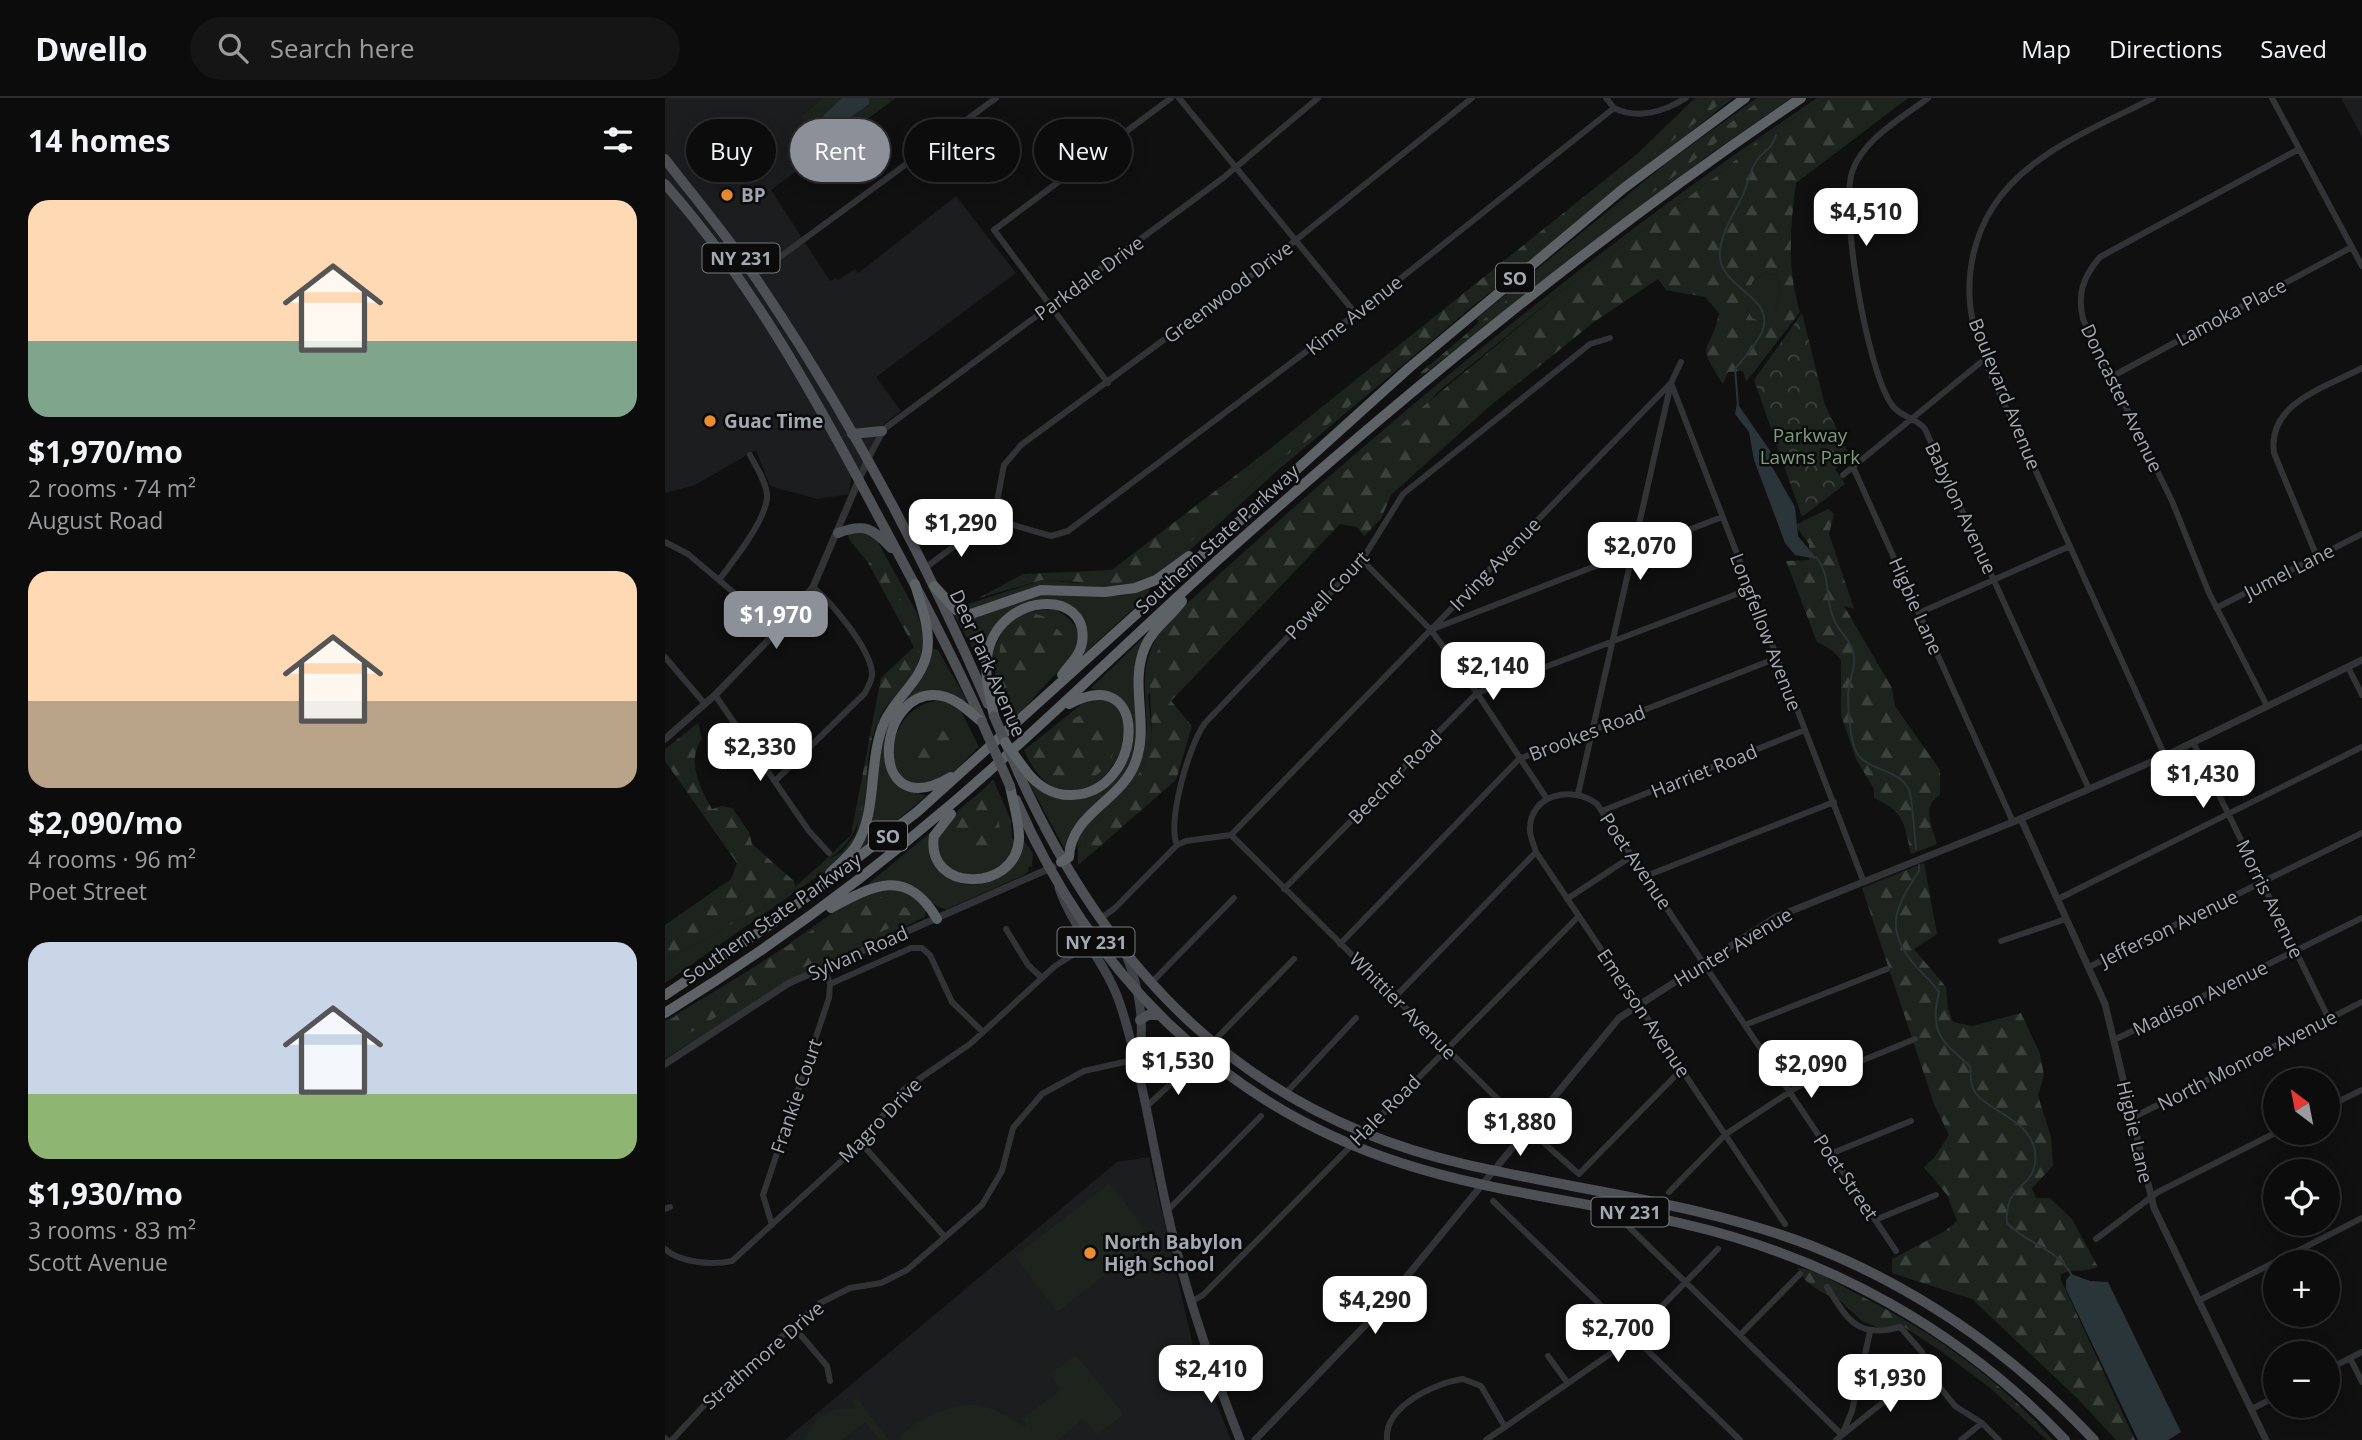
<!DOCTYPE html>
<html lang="en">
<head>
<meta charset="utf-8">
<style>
  body { margin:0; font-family:"Open Sans",sans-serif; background:#151516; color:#f1f3f6; height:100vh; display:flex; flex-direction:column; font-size:26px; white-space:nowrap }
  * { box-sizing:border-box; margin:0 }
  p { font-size:23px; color:#9a9b9d }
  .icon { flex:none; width:38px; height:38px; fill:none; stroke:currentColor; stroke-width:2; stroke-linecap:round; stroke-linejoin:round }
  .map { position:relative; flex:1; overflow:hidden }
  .details { display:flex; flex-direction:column; background:#0c0c0d; width:665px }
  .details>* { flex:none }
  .hud { position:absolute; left:21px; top:21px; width:665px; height:63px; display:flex; gap:14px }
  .needle { width:46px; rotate:328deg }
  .tools { position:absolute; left:1598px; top:970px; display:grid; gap:14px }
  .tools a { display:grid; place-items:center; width:77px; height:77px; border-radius:50%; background:#0c0c0d; box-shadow:0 4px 18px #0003,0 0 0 2px #2c2c2e; font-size:35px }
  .price { position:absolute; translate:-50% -60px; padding:0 16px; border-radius:14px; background:#fff; color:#222; font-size:23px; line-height:46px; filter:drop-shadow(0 2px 4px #0008) }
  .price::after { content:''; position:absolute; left:50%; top:42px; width:21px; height:16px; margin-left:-10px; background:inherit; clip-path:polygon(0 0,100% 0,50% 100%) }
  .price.selected { background:#8c9099; color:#fff }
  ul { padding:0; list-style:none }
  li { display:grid; align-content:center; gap:14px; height:371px; padding:0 28px }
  li span { display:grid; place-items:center; height:217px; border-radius:21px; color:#555 }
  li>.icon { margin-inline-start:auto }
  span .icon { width:126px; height:126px; fill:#fffc; stroke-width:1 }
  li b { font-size:30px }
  h2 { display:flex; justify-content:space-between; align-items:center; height:84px; padding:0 28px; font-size:30px }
  .tag { padding:0 24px; border-radius:32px; background:#0c0c0d; box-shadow:0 4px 18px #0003,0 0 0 2px #2c2c2e; font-size:24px; line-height:63px }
  .tag.selected { background:#8c9099; color:#fff }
  header { display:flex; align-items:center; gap:42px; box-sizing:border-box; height:98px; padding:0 35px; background:#0c0c0d; border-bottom:2px solid #2c2c2e }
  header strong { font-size:33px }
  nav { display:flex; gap:38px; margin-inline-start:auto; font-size:24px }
  .search { width:490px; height:63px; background:#151516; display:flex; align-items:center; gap:18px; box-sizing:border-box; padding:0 24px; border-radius:38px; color:#9a9b9d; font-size:26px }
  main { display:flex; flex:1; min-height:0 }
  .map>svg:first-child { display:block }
</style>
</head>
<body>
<header>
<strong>Dwello</strong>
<div class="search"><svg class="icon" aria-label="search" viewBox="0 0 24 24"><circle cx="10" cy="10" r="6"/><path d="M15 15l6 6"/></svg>Search here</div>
<nav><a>Map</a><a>Directions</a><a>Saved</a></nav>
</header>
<main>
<section class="details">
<h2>14 homes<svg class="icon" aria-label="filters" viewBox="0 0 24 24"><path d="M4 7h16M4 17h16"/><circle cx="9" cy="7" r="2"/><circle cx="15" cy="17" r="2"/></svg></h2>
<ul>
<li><span style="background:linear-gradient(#ffd9b3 65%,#7fa58c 0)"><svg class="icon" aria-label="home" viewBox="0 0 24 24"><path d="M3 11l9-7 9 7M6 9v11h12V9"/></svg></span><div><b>$1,970/mo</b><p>2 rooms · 74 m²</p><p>August Road</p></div></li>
<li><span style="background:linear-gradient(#ffd9b3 60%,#b9a48a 0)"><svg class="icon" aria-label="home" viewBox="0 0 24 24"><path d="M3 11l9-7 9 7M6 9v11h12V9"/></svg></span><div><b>$2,090/mo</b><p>4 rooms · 96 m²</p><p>Poet Street</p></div></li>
<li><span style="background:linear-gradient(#c9d6e8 70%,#8fb573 0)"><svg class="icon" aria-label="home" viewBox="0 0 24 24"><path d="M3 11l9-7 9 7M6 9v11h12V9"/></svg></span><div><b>$1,930/mo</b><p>3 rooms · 83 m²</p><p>Scott Avenue</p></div></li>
</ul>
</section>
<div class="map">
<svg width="1697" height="1342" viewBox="0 0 1697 1342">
  <defs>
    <pattern id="forest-firs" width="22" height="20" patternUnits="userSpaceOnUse" patternTransform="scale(1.75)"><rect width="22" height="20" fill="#1d241d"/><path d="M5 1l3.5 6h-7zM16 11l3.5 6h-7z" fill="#3b413b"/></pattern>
    <pattern id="park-crowns" width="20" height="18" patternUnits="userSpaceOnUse" patternTransform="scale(1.75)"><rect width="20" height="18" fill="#1d241d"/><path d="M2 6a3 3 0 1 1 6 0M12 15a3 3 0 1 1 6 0" fill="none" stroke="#3b413b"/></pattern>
  </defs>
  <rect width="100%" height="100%" fill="#101011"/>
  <path fill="#1c1d1e" d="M0,0h231l-125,92 59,91 6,-3 2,2 17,-11 3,4 3,-2 95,-75 60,77 -140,104 25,34 -17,13 -20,42 -12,7 -3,21 -32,5 -47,-13 -14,-36 -61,35 -30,8z
    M1676,0h21v39z
    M484,1059l44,188 38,95h-446l332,-278z"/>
  <path fill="#1d241d" d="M159,0h64l3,3 -68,51 -22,-36z
    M1062,0h6l-260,208 -196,165 -109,99 -19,10 -47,9 -49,-4 -22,3 -57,23 -15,-4 83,-27 35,3 105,-33 89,-84 44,-31 261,-219z
    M1092,0h34l-85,59 -292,224 65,-59 -3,-3 193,-158z
    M1152,0h10l-67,41 -42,36 -150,111 -128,104 -292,305 4,42 -9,29 -14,26 -41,39 -5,30 -5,4c0,-8 -1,-21 0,-26 5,-22 50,-44 61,-73 22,-55 -16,-93 31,-147 204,-187 417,-367 647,-521z
    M1100,175l11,2 5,17 -7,21 -12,8 -10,-3 -7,-14 8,-23z
    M190,433l19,4 43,78 9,28 -7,27 -34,48 -21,107 -5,13 -21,26 -173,121v-22l131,-72v-3l27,-24 19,-10 14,-19 21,-111 42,-65 -32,-81 1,-7 -8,-7 -12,1 -19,-24 -1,-4z
    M485,490l-3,8 -62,57 1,-12 -22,-38c-47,-12 -56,18 -80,51l-3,-2 -4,4 -24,-43 94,-21 75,4z
    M390,511c42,24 20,47 -6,72 -13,13 -25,28 -37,41l-16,-38 -2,-25 -3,-1c15,-40 22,-47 64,-49z
    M480,538l-4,92 -14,47 -59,62 -1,12 -3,-1 -38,-71 15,14h56c15,-24 57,-72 20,-94 -8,-5 -18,-5 -26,-9z
    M267,550l6,2 28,49 -3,4 -48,-5 -2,-3 -10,10z
    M423,601c8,1 20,1 26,5 44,28 -44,152 -90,46z
    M275,602l19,7 20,40c-13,11 -33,38 -51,39 -50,4 -46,-79 12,-86z
    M220,637l-1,24 18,28 24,9 -65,55 -2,-3z
    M328,681l18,41 1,18 3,3c-12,51 -90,42 -75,-8 5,-17 41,-38 53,-54z
    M267,733c-2,14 7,40 20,48 15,11 45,5 56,-9 6,-8 11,-20 16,-29l9,12 -1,14h-4l1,4 -7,5 -75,33c-18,-1 -25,-22 -43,-27 -10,-2 -24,2 -34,4l-2,-2z
    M223,791l21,4 17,15 -1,9 -131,61 -129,81v-38l97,-58 84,-60z
    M445,1085l42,56 -95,73 -42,-56z
    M411,1257l46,57v4l-24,18 -15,-15 -25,21h-156l-3,-4c25,-19 59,-40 93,-27 12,5 23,13 35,18l-4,-9 38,-28 -10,-14 1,-4z
    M192,1300l32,42h-9l-15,-18 -23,18h-36c7,-23 26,-35 50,-31l-4,-7z"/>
  <path fill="url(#forest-firs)" fill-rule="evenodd" d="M1030,0h32l-151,118 -261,219 -44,31 -89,84 -31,22 -35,12 -74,-4 -63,18 44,-24 89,-4 154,-118 371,-298z
    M1098,0h17c-41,24 -78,56 -116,86 -81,62 -159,127 -239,189h-5l181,-152z
    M1162,0h81l-112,85c-6,44 -9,87 4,129l-54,70 -3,-11 -15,1 -5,12c-30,-45 -12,-29 -4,-71l-14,-16 -39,-7 -8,-11 -64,43 -103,83 -100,90 -10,24 -17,17 -7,-9 -17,-3 -169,177 21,25 -16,54 -93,81 5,-30 41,-39 14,-26 9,-29 -3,-71 26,-45 139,-124 254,-211 150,-111 42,-36zM1100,175l11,2 5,17 -7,21 -13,8 -9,-3 -7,-14 8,-23z
    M1163,411l6,5 -5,20 25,75 -10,-3 48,82 3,18 45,64v25c-19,11 -8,31 -3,49l-26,10c-7,-31 -6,-42 -37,-56v-9l-18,-30 -15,-44v-55l-8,-9 -16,-9 -31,-81 23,-1v-16l-14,-19z
    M215,463l8,8 -1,7c12,23 35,52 32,79 -3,21 -34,47 -42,68 -20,50 2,110 -54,139l28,-27 30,-157 33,-31 -46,-84z
    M368,515l12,4 23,23c-8,27 -37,47 -63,52 -9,-31 -12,-68 28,-79z
    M424,612h8c23,19 25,56 -8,68 -13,4 -26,4 -39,4l-22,-30 16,-16z
    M33,625l4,16c-16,21 -2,50 10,70l10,-3 10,2 17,24 3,12 42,37 2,8 -131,72v-36l66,-46 6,-16 -72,-102v-12z
    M262,633h17l23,9c-8,17 -33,29 -51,25l-6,-11 5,-13z
    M320,699l12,7 5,47 -12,10 -17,1 -22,-30 4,-10z
    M1259,765l13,71 -23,15 32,38 2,22 5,13 19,4 49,-13 19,41 4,21 -6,21 13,41 2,29 -21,22 4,10h14l22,21 26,48c-14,6 -24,1 -37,7v6l74,160h-19l-38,-41 -106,-100 -80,-26v-14l53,-28 12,-10 -10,-26 -23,-28 10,-9 15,-23 -15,-31 -72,-216z
    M216,799l39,17 -142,65 -113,69v-25l178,-112z
    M1132,1170c19,1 37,14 54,23 77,38 144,84 202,149h-6l-58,-53 -48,-36 -37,-24 -22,2 -20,-8 -24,-22 -17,-7 -16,-12z"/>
  <path fill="url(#park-crowns)" d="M1137,215l23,92 25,52 -15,12 10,15 -43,33 -48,-137z"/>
  <path fill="#2a3539" d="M177,0h27v6l-42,30 -9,-13z
    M1072,305l34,49v13l24,42 3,29 19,23 -22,-4 -10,-12 -31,-83 -5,-28 -14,-18z
    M1406,1176l19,7 18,1 73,150 -13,8h-30l-72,-151v-9z"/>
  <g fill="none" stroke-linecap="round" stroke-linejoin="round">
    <path stroke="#2a3539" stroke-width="2" d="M1073,307l-3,-36c9,-11 20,-23 26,-35 19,-39 -46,-44 -41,-84 3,-23 17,-40 25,-60 4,-10 6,-22 12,-30 8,-10 15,-11 19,-25
      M1151,459c17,22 7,40 19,65 8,15 21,22 19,42 -1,11 -6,21 -6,32 0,15 2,40 7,53 9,23 44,18 54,41 3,6 6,48 7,59
      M1254,767v6c-21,32 -37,57 -5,93 8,10 17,16 25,28 -10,40 2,49 31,74 1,7 0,16 3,22 9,24 68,31 62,75 -3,26 -31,22 -28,60 22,23 49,24 64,51"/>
    <path stroke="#313336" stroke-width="6" d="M514,0l177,216
      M941,0l8,10
      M1263,0c-26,20 -65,41 -76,74 -12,40 15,199 40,233 9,13 24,12 33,24l164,360
      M1488,0c-55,29 -125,54 -160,109 -18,28 -26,63 -23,96 4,49 39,108 59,153 46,100 91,200 136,300
      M1607,0l90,168
      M89,178l242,-178
      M1446,279l241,-130
      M443,285l-114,-153 177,-132
      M202,363l17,-32 339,-251 95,-80
      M1188,369l160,355
      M1178,377l143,-117
      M326 417a8 8 0 1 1 16 0a8 8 0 1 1-16 0Z
      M331,409l8,-42 17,-20 239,-176 212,-171
      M338,424l48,14 17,-5 288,-217 258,-206c24,12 51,3 72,-10
      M0,444l23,12 90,76
      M1652,459l-43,-104c-7,-50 51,-65 88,-85
      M697,462l69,70 46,63 70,106
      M260,470l55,-41 11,-14
      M54,482c14,-19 49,-62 48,-85 -1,-14 -11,-28 -17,-40
      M1551,510l146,-74
      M1254,515l151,-67
      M768,531l289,-112
      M0,559l40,47
      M1683,569l14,28
      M50,597l94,136 20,22
      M1602,608l-58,-113 -37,-92 -89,-182c-6,-25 0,-42 17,-62l199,-108
      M1528,644l136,277
      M110,683l90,-88c3,-7 8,-13 7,-21 -3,-25 -40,-69 -59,-85
      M913,696l93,-411 10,-21
      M937,713l203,-81
      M566,737l440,-452 192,497
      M566,737l296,293 52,46 103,-105
      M512,747c-10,-25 12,-100 28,-122l157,-163 41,-66 187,-150 20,-6
      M981,778l188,-74
      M619,791l193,-196 273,-104
      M902,801l65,-43
      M1393,801l304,-152
      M435,821l15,-11 62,-63 9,-4 45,-6
      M341,831l22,36 14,13
      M1336,843l65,-22
      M675,846l179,-185 258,-101
      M1424,869l273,-134
      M487,884l82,-84
      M165,886l81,-36h11l8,7 22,47 31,30
      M730,899l141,-145
      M1080,927l142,-56
      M1449,942l248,-122
      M548,944l81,-83
      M621,995l70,-75
      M481,1009l46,-43
      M1662,1009l35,-17
      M1467,1020l230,-116
      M196,1045l84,94
      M1165,1056l81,-33
      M1004,1094l57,-58 71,-47 118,-48
      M828,1103l247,239
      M0,1111l5,-2
      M502,1113l94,-95
      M1210,1122l61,-25
      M1120,1126l-249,-372c-2,-7 -6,-15 -6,-22 -1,-36 43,-45 67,-26l299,447
      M107,1127l-9,-30 66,-197 1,-14 -6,-17
      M963,1128l214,209 10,-24 18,-79
      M1431,1141l62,-47 119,-60
      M0,1151c15,14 47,16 67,12l129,-118 42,-53 67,-46 85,-78 35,-22
      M1611,1164l86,-44
      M1162,1189c21,33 30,52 73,40l22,25 9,24 24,30 27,17 17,17
      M1533,1203l77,-39
      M526,1204l12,-7 376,-379
      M128,1228l34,40 3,15
      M1075,1237l60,-61
      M883,1258l19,26
      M1685,1260l12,24
      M1662,1272l35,-18
      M1587,1311l23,-12
      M0,1340l2,2
      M7,1342l38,-41 110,-96 30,-15 31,-5 26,-13 75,-65 20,-34 11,-43 29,-34 42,-23 54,-12
      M722,1342c-3,-34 48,-57 76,-61l18,7 24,41
      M821,1342l140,-97 92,-94
      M1171,1342l91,-73
      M1296,1342l21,-17"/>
    <path stroke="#313336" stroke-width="7" d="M0,641l50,-44 63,-65 35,-43 54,-126
      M1356,721l84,185 49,204 112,232
      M0,966l124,-81 264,-116
      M590,1342l121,-126 243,-296 157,-101 237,-95 152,-66 197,-96"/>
    <path stroke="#3f4246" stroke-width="9" d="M394,790c15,43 50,77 63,122 22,71 32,145 49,218 17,72 42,143 69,212
      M461,857c13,31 20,71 12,104"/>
    <path stroke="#4d5055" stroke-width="10" d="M0,61c30,39 62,77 90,118 91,134 169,279 233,427
      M0,86c84,95 145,204 204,315 39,73 79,146 113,222
      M187,336l30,-3
      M173,435c26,-10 35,-5 53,15
      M354,676c90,199 226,340 445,390 116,27 237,39 348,82 108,43 203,110 282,194
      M351,702c75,172 204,304 385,363 92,30 190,39 283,61 145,33 279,108 381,216
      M475,922l8,-5h11"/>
    <path stroke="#5d6267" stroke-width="10" d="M269,488l22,24 15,4 70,-24 64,2 30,-4 21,-8 33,-24
      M329,618c-4,-19 -10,-40 -7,-59 10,-66 104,-70 95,-14 -2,13 -13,22 -20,32
      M361,673c11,14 27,25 46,24 72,-2 80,-135 -3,-91
      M286,679c-89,52 -75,-100 -5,-80 14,4 25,17 36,25
      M286,716l-17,22c-9,57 81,57 85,4 1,-17 -6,-37 -9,-54
      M396,764l8,-5c2,-42 47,-54 64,-89 19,-40 -5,-81 12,-121 8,-19 25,-29 37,-46
      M165,775c9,-9 19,-16 26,-27 23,-37 11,-86 29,-125 12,-25 37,-41 42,-69 4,-23 -6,-46 -12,-68
      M166,810c43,-23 76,-41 106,11
      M0,897l109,-73 143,-110 492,-444 215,-180 121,-90
      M0,915c102,-63 199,-134 290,-212 91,-78 176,-163 265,-243 184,-164 376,-322 581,-460"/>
    <path stroke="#4d5055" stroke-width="10" d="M329,618l25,58
      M317,624l28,64"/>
    <path stroke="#5d6267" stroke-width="10" d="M340,644l21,29"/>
  </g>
  <g fill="#eb8d2f" stroke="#0b0b0c" stroke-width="2.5">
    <circle cx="62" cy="97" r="7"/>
    <circle cx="45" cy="323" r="7"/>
    <circle cx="425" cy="1155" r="7"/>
  </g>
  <g text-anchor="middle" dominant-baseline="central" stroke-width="5" stroke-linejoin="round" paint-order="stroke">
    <g fill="#0b0b0c" stroke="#757a80" stroke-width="2">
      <rect x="37.5" y="145.5" width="77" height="29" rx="5"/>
      <rect x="831" y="165.5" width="38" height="29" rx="5"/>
      <rect x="204" y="723.5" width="38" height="29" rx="5"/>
      <rect x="392.5" y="829.5" width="77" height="29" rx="5"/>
      <rect x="926.5" y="1099.5" width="77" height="29" rx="5"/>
    </g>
    <g font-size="18" font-weight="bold" fill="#a2a9b2">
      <text x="76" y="160">NY 231</text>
      <text x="850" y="180">SO</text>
      <text x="223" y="738">SO</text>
      <text x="431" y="844">NY 231</text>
      <text x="965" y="1114">NY 231</text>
    </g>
    <g font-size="19" font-weight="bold" fill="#a2a9b2" stroke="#0b0b0c" text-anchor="start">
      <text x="76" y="97">BP</text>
      <text x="59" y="323">Guac Time</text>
      <text x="439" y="1144">North Babylon<tspan x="439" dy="22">High School</tspan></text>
    </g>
    <g font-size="19" fill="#a2a9b2" stroke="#0b0b0c">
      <text transform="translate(424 180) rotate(-36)">Parkdale Drive</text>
      <text transform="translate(563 194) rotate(-37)">Greenwood Drive</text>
      <text transform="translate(1566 214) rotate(-28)">Lamoka Place</text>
      <text transform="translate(689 217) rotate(-38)">Kime Avenue</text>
      <text transform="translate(1340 296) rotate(68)">Boulevard Avenue</text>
      <text transform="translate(1457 300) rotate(64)">Doncaster Avenue</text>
      <text transform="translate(1296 410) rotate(65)">Babylon Avenue</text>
      <text transform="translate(552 441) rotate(-42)">Southern State Parkway</text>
      <text transform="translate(830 466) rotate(-46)">Irving Avenue</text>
      <text transform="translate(1624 473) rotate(-27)">Jumel Lane</text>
      <text transform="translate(662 497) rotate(-47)">Powell Court</text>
      <text transform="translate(1251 508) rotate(66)">Higbie Lane</text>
      <text transform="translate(1101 534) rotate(69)">Longfellow Avenue</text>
      <text transform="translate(323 565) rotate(66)">Deer Park Avenue</text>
      <text transform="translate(922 635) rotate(-21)">Brookes Road</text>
      <text transform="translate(1039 673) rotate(-22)">Harriet Road</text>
      <text transform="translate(730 679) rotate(-45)">Beecher Road</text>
      <text transform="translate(971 763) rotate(56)">Poet Avenue</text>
      <text transform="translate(1605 801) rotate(64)">Morris Avenue</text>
      <text transform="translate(107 820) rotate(-35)">Southern State Parkway</text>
      <text transform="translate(1504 830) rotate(-26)">Jefferson Avenue</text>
      <text transform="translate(1068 849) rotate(-31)">Hunter Avenue</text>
      <text transform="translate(193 855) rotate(-24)">Sylvan Road</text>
      <text transform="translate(1535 900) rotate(-26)">Madison Avenue</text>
      <text transform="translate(738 908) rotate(45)">Whittier Avenue</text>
      <text transform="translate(979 915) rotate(56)">Emerson Avenue</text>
      <text transform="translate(1582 962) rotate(-27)">North Monroe Avenue</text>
      <text transform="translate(131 998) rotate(-71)">Frankie Court</text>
      <text transform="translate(720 1012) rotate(-45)">Hale Road</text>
      <text transform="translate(215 1022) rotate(-46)">Magro Drive</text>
      <text transform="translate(1470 1034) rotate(77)">Higbie Lane</text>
      <text transform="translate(1181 1079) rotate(56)">Poet Street</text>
      <text transform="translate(98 1257) rotate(-41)">Strathmore Drive</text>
    </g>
    <g font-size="19" fill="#7d9d79" stroke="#0b0b0c">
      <text x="1145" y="337">Parkway<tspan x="1145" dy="22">Lawns Park</tspan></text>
    </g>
  </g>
</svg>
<div class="tools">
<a><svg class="needle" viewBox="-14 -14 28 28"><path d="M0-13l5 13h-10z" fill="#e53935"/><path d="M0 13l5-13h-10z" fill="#9a9b9d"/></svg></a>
<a><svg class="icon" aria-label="locate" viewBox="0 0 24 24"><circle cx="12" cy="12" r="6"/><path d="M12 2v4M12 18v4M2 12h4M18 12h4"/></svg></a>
<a>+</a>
<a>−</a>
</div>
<b class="price" style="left:1201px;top:150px">$4,510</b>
<b class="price" style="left:296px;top:461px">$1,290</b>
<b class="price" style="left:975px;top:484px">$2,070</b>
<b class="price selected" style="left:111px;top:553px">$1,970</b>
<b class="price" style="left:828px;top:604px">$2,140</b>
<b class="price" style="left:95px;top:685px">$2,330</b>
<b class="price" style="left:1538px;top:712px">$1,430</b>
<b class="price" style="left:513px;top:999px">$1,530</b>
<b class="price" style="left:1146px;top:1002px">$2,090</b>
<b class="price" style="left:855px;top:1060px">$1,880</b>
<b class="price" style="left:710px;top:1238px">$4,290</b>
<b class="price" style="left:953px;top:1266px">$2,700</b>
<b class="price" style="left:546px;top:1307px">$2,410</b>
<b class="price" style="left:1225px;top:1316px">$1,930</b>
<div class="hud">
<a class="tag">Buy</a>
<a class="tag selected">Rent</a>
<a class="tag">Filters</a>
<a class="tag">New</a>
</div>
</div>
</main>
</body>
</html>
